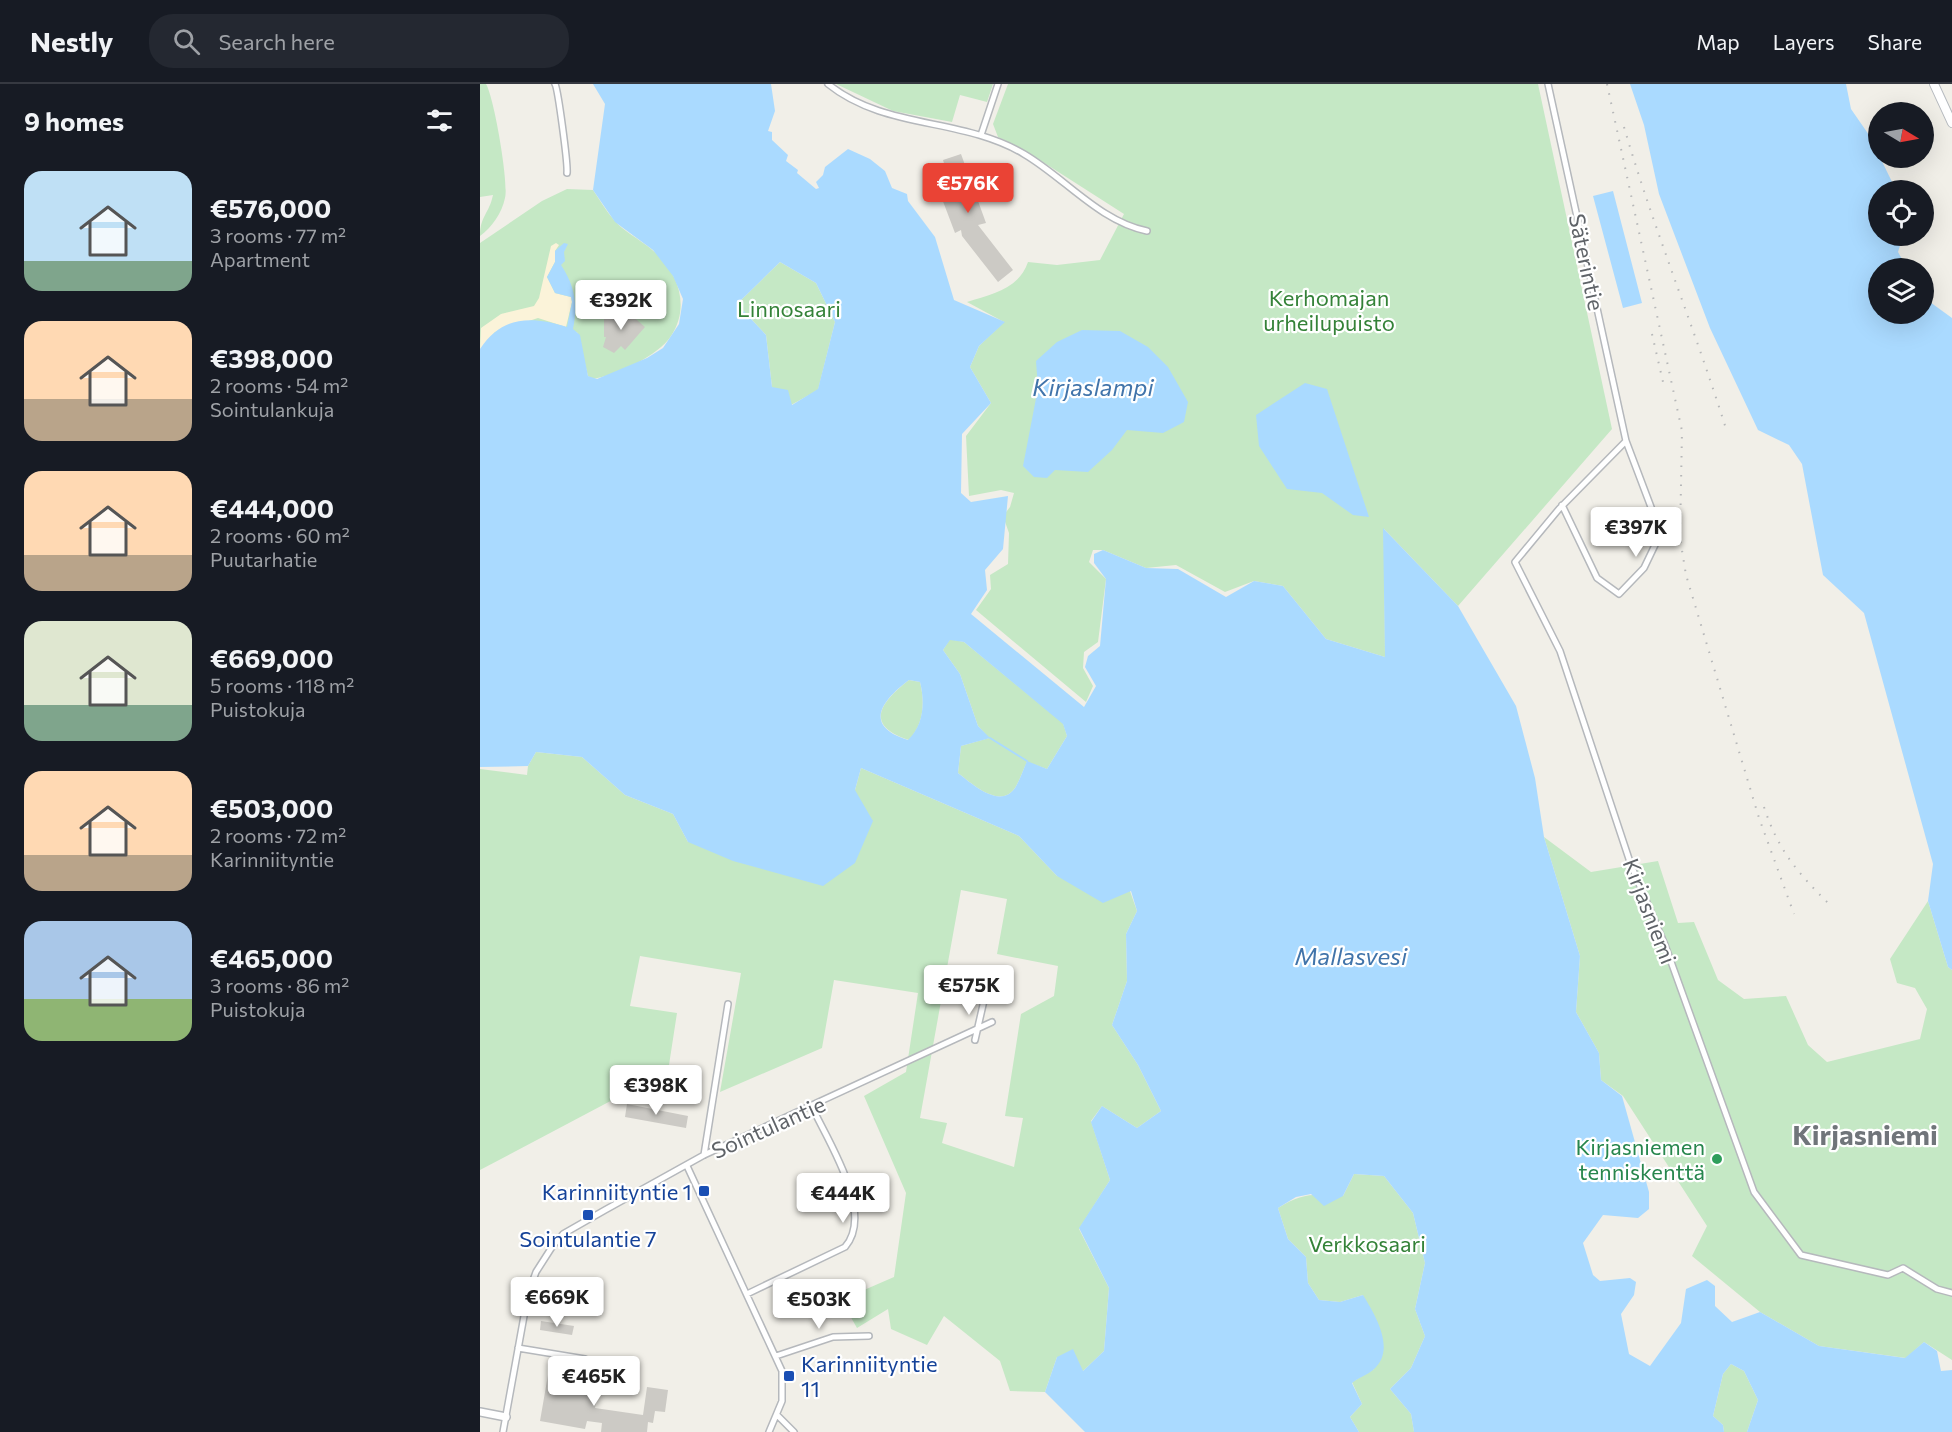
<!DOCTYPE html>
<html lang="en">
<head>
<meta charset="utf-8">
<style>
  body { margin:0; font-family:Commissioner,sans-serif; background:#242831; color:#f1f3f6; height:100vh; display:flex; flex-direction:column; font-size:22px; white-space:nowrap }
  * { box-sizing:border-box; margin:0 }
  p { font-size:20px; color:#9ea1a6 }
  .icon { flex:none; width:33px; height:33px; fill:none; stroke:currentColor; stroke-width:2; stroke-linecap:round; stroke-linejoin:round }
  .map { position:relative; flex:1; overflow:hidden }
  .sheet { display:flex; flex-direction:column; background:#171b24; width:480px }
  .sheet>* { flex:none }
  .needle { width:39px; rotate:100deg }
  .controls { position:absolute; left:1388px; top:18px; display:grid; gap:12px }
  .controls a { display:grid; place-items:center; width:66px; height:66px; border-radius:50%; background:#171b24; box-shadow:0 6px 24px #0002; font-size:30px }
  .price { position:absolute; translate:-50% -51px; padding:0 14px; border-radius:6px; background:#fff; color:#222; font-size:20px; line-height:39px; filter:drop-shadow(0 2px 3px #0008) }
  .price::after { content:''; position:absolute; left:50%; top:36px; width:18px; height:14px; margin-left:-9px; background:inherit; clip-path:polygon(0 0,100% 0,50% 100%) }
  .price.selected { background:#ea4335; color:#fff }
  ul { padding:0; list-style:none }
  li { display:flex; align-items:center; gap:18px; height:150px; padding:0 24px }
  li span { display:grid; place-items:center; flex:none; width:168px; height:120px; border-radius:18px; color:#555 }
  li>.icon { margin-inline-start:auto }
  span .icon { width:72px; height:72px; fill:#fffc; stroke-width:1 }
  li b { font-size:26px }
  h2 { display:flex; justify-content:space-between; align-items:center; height:72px; padding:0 24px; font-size:26px }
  header { display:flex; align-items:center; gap:36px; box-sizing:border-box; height:84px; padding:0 30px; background:#171b24; border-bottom:2px solid #363941 }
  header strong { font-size:28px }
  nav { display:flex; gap:33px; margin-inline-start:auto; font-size:21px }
  .search { width:420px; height:54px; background:#242831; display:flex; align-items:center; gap:15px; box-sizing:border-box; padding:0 21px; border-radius:24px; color:#9ea1a6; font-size:22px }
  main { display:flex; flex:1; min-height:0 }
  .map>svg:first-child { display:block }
</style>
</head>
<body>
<header>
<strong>Nestly</strong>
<div class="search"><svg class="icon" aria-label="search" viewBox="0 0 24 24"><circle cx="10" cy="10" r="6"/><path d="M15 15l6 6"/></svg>Search here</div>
<nav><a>Map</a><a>Layers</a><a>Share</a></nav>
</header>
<main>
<section class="sheet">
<h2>9 homes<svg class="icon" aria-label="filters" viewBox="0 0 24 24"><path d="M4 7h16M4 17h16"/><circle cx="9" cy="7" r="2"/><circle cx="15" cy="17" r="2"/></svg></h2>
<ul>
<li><span style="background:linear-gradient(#bfe0f5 75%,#7fa58c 0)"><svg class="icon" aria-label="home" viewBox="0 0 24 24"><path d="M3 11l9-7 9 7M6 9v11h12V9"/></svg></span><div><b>€576,000</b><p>3 rooms · 77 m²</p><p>Apartment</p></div></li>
<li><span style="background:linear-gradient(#ffd9b3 65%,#b9a48a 0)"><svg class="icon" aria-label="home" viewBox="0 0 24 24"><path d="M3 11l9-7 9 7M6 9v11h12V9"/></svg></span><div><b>€398,000</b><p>2 rooms · 54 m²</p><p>Sointulankuja</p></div></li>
<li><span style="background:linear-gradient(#ffd9b3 70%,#b9a48a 0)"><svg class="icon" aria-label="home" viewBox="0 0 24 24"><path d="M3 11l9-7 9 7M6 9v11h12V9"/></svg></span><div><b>€444,000</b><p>2 rooms · 60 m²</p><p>Puutarhatie</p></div></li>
<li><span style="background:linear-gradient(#dfe7d0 70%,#7fa58c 0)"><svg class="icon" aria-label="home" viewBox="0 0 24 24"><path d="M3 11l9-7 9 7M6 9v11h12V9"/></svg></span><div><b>€669,000</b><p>5 rooms · 118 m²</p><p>Puistokuja</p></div></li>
<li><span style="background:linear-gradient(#ffd9b3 70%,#b9a48a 0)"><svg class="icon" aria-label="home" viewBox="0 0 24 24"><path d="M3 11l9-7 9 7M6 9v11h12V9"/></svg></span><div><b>€503,000</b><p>2 rooms · 72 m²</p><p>Karinniityntie</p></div></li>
<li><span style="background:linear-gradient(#a9c7e8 65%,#8fb573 0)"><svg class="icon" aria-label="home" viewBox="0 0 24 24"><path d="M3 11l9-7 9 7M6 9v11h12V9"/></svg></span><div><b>€465,000</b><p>3 rooms · 86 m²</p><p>Puistokuja</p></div></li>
</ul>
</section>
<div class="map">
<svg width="1472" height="1348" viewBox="0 0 1472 1348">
  <rect width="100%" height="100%" fill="#f1efe8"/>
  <path fill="#c5e8c5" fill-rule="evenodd" d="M0,0h6c8,13 23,99 19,114 -3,15 -13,29 -25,38 0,-20 9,-22 13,-41l-13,2z
    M356,0h157l-6,18 -27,-7 -8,27 -59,-11z
    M528,0h530l74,345 -154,177 -74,-77 1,128 -59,-18 -43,-53 -29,-5 -29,11 -49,-27 -30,3 -43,-18h-10l-4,12 17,17 -8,63 -14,10 -1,16 10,18 -7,16 -110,-92 15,-21 -1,-14 18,-11 1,-31 -6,-17 7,-9 4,-14 -13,-3 -32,6 -3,-60 25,-33 -21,-36 9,-21 25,-24 -37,-20c25,-8 52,-13 61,-40l29,3 43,-5 24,-46 -100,-64 -26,-13 -5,-13z
    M87,105l26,1c7,10 13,21 21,30 9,11 25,19 36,28 28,22 41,58 21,88 -13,20 -54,39 -78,43l-5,-3 -11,-44 -90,8 -7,9v-106l62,-42z
    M300,178l36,21 19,39 -17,68 -27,15 -19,-18 -6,-52 -29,-31z
    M470,555l14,3 99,81 4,13 -20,33 -20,-7c-4,8 -7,18 -12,26 -15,22 -44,-5 -57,-15l3,-27 28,-8 -11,-12 -18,-52 -17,-24z
    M429,596l11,2c5,20 4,42 -11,58 -46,-15 -28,-38 0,-60z
    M56,668l46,5 43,38 48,19 15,28 167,-52 6,-22 158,68 38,40 73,15 7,20 -11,23 1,47 -15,44 26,40 23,46 -24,17 -35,-22 -11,15 19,59 -31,49 30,59 -5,63 -21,20 -26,-14 -12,35 -35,-1 -10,-30 -56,-45 -17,29 -36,-16 -3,-20 -31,19 -16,-28 53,-23 12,-84 -42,-97 42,-24 12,-79 -84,-13 -12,68 -102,44 21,-119 -101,-17 -10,50 47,7 -12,78 -28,-4 -157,83v-401l47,6 1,-9zM481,806l46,9 -10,55 61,12 -4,30 -33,18 -16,102 18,2 -9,49 -72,-24 5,-20 -27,-5z
    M1064,753l47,35 67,-11 20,62 16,-1 24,58 26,19 42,-3 22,49 19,17 93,-23 7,-30 -12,-21 -18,-5 -7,-24 38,-58 20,66 4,3v390l-28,-18 -18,16 -87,-12 -59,-34 -68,-56 15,-30 -84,-130 -22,-16 -2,-27 -23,-41 4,-56z
    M874,1090l30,2 29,37 12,50 -10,46 10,27 -14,32 -21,21 21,25 3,18h-55l-9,-15 12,-13 -10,-22 22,-13 -11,-74 -23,7 -21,-2 -11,-17 -2,-26 -18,-18 -10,-31c25,-16 37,-14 65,-12z
    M1251,1280l13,7 14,29 -11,32h-23l-1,-7 -10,-9 10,-42z"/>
  <path fill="#fbf3d9" d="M76,159l3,2 -4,6v11l-8,15 8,16 16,4 1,5 -6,25 -28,-9 -43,14 -15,17 1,-21 20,-14 33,-8 5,-8 12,-52z"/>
  <path fill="#aadaff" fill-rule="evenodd" d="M113,0h178l4,27 -7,20 4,1v8l16,15 -2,6 12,9 -1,3 19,16 3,-1 -3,-6 7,-7 2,-8 23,-18 22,10 15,12 7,17 15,6 1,7 27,36 19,63 51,22 -26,24 -9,21 21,36 -29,31 -1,59 10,9 37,-6 -5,53 -18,21 2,20 -16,24 113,93 12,-21 -11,-19 3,-11 12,-10 6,-67 -12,-16v-9l9,-4 43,18 32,1 48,28 28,-16 29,5 43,53 59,18 -2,-129 75,78 58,100 19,72 9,59 36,119 -4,56 23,41 2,27 21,16 27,96v17l-11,9 -35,-3 -20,28 10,32 7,6 30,-3 6,4 -2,13 -13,19 8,40 21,12 31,-43 5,-34 21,-9 8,6v20l17,16 28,-10 59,34 86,12 19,-16 13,9 4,20 11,-1v62h-205l11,-32 -14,-29 -13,-7 -8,10 -10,42 10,9 1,7h-310l-3,-18 -21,-25 21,-21 14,-32 -10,-27 10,-46 -12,-50 -29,-37 -30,-2 -11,22 -19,10 -13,-12 -15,3 -18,11 10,31 18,18 2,26 11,17 21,2 23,-7c12,20 34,55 10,75 -6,5 -15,8 -21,13l10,21 -12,13 9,15h-274l-40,-40 12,-35 16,-8 10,22 21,-20 5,-63 -30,-60 31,-48 -19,-58 11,-16 35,22 24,-17 -23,-46 -26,-40 15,-44 -1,-47 11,-23 -6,-20 -28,12 -46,-27 -38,-40 -158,-68 -6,22 18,31 -18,42 -32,23 -90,-25 -45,-19 -15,-28 -48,-19 -43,-38 -46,-5 -8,14 -48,1v-418c23,-34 52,-33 87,-22l5,-25 -1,-5 -16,-4 -8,-16 8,-15v-11l9,-8 4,1 -4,8 1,9 -4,4c14,21 17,40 12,64l7,6 8,41 9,3 50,-21 16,-10 16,-24 4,-25 -10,-23 -20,-26 -38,-28 -22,-32 12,-86zM300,178l36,21 19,39 -17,67 -26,16 -4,-15 -16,-3 -6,-52 -29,-31zM470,556l14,2 99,82 4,12 -20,33 -20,-8c-4,9 -7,19 -12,27 -15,22 -44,-5 -57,-15l3,-27 29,-8 -12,-12 -18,-52 -17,-24zM429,596l11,2c5,20 4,43 -12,58 -45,-14 -27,-39 1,-60z
    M1150,0h216l5,25 18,26 27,55h-18v46h25l-5,16 9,16h-29v46h45v-17l29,21v652l-4,-3 -20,-66 5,-37 -69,-251 -41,-38 -21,-111 -13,-19 -31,-15 -48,-102 -51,-134 -15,-69z
    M1133,107l29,112 -19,5 -30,-112z
    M602,246l38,1 28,16 20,20 20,35 -4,20 -21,11 -36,-3 -15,20 -24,22 -33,-2 -8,8 -13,-1 -11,-11 15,-78 -2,-27 21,-19z
    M825,299l22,6 42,128 -16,-2 -31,-22 -35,-4 -28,-43 -3,-31z"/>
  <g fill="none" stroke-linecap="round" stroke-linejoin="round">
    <path stroke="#aadaff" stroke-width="2" d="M510,654l37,23"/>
  </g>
  <path fill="#cccac5" d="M481,70l25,69 -8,2 35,45 -15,12 -36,-46 -1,-6 -6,3 -22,-58 13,-5 -3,-10z
    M133,227l17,3 15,13 -20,23 -4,-4 -7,7 -11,-6 3,-10h-2v-19z
    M147,1020l61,12 -2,12 -61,-11z
    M61,1237l33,5 -2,9 -32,-5z
    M69,1285l14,2 -1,8 37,6 -4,23 48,7 4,-28 21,3 -3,22 -10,-1 -2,12 -5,-1 -1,10h-46l1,-9 -15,-2 -2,8 -45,-8z"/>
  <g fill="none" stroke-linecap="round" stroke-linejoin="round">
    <g stroke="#b5b8bc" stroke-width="8">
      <path id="minor" d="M75,0c3,5 13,80 12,89
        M348,0c57,46 134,33 196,70 41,24 75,67 123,77
        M1068,0l78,357 28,74 1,30 -11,23 -25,26 -22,-16 -35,-73
        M501,51l17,-51
        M1146,357l-67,68 -44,53 45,89 71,214 34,80 89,247 47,63 87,20 15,-7 34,21 15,4
        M495,956l10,-44
        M224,1071l24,-151
        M207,1082l95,205v30l-13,31
        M267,1210l98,-47c30,-34 -17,-106 -33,-140
        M38,1264l67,11
        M296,1272l57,-19 36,-1
        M298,1332l16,16
        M23,1348l25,-138 8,-22 16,-25 11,-13 42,-24 99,-55 288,-133"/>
    </g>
    <g stroke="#b5b8bc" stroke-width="10">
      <path id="tertiary" d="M0,1328l26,5"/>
    </g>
    <g stroke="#b6babf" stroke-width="10">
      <path id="secondary" d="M1454,0l18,39"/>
    </g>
    <use href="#minor" stroke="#fff" stroke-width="5"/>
    <use href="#tertiary" stroke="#fff" stroke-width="7"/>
    <use href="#secondary" stroke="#fff" stroke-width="8"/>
    <path stroke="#b6b7b8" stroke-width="2" stroke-dasharray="1.5 8" stroke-linecap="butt" d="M1127,0l75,347 -2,107 6,37 73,243 35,96
      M1144,43c30,103 71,202 103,305
      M1172,250l11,48
      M1284,723c14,43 33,65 64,96"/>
  </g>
  <circle fill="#2e9e5b" stroke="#fff" stroke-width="2" cx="1237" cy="1075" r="6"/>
  <g fill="#1a4fb4" stroke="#fff" stroke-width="2">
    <rect x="218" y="1101" width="12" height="12" rx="3"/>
    <rect x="102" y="1125" width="12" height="12" rx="3"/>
    <rect x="303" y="1286" width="12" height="12" rx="3"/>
  </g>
  <g text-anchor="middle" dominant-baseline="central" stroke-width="4.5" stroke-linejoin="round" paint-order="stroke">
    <g font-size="22" fill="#5f6368" stroke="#fff">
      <text transform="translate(1107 178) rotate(78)">Säterintie</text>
      <text transform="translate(1170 827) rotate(69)">Kirjasniemi</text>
      <text transform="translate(288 1043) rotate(-24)">Sointulantie</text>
    </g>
    <g font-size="22" fill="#348238" stroke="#fff">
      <text x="849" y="213">Kerhomajan<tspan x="849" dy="25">urheilupuisto</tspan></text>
      <text x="309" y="224">Linnosaari</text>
      <text x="887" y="1159">Verkkosaari</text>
    </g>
    <g font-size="22" fill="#27864d" stroke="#fff" text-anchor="end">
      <text x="1225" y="1062">Kirjasniemen<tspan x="1225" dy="25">tenniskenttä</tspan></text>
    </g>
    <g font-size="22" fill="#164399" stroke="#fff" text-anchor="end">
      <text x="212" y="1107">Karinniityntie 1</text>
      <text x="108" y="1154" text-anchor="middle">Sointulantie 7</text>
      <text x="321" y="1279" text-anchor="start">Karinniityntie<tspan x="321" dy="25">11</tspan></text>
    </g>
    <g font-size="24" font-style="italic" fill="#4174aa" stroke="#fff">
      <text x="613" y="302">Kirjaslampi</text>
      <text x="871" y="871">Mallasvesi</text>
    </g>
    <g font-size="28" font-weight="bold" fill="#70757a" stroke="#fff">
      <text x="1385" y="1050">Kirjasniemi</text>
    </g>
  </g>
</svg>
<div class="controls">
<a><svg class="needle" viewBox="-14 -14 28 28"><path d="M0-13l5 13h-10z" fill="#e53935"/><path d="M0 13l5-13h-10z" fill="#9ea1a6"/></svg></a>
<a><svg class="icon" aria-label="locate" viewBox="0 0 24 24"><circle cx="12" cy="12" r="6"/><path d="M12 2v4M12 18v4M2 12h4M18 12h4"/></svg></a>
<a><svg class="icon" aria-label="layers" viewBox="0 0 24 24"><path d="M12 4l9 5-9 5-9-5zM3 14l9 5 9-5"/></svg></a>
</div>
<b class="price selected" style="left:488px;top:130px">€576K</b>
<b class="price" style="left:141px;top:247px">€392K</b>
<b class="price" style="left:1156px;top:474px">€397K</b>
<b class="price" style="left:489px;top:932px">€575K</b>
<b class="price" style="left:176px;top:1032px">€398K</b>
<b class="price" style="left:363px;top:1140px">€444K</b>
<b class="price" style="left:77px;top:1244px">€669K</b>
<b class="price" style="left:339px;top:1246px">€503K</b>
<b class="price" style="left:114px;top:1323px">€465K</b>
</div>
</main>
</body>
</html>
